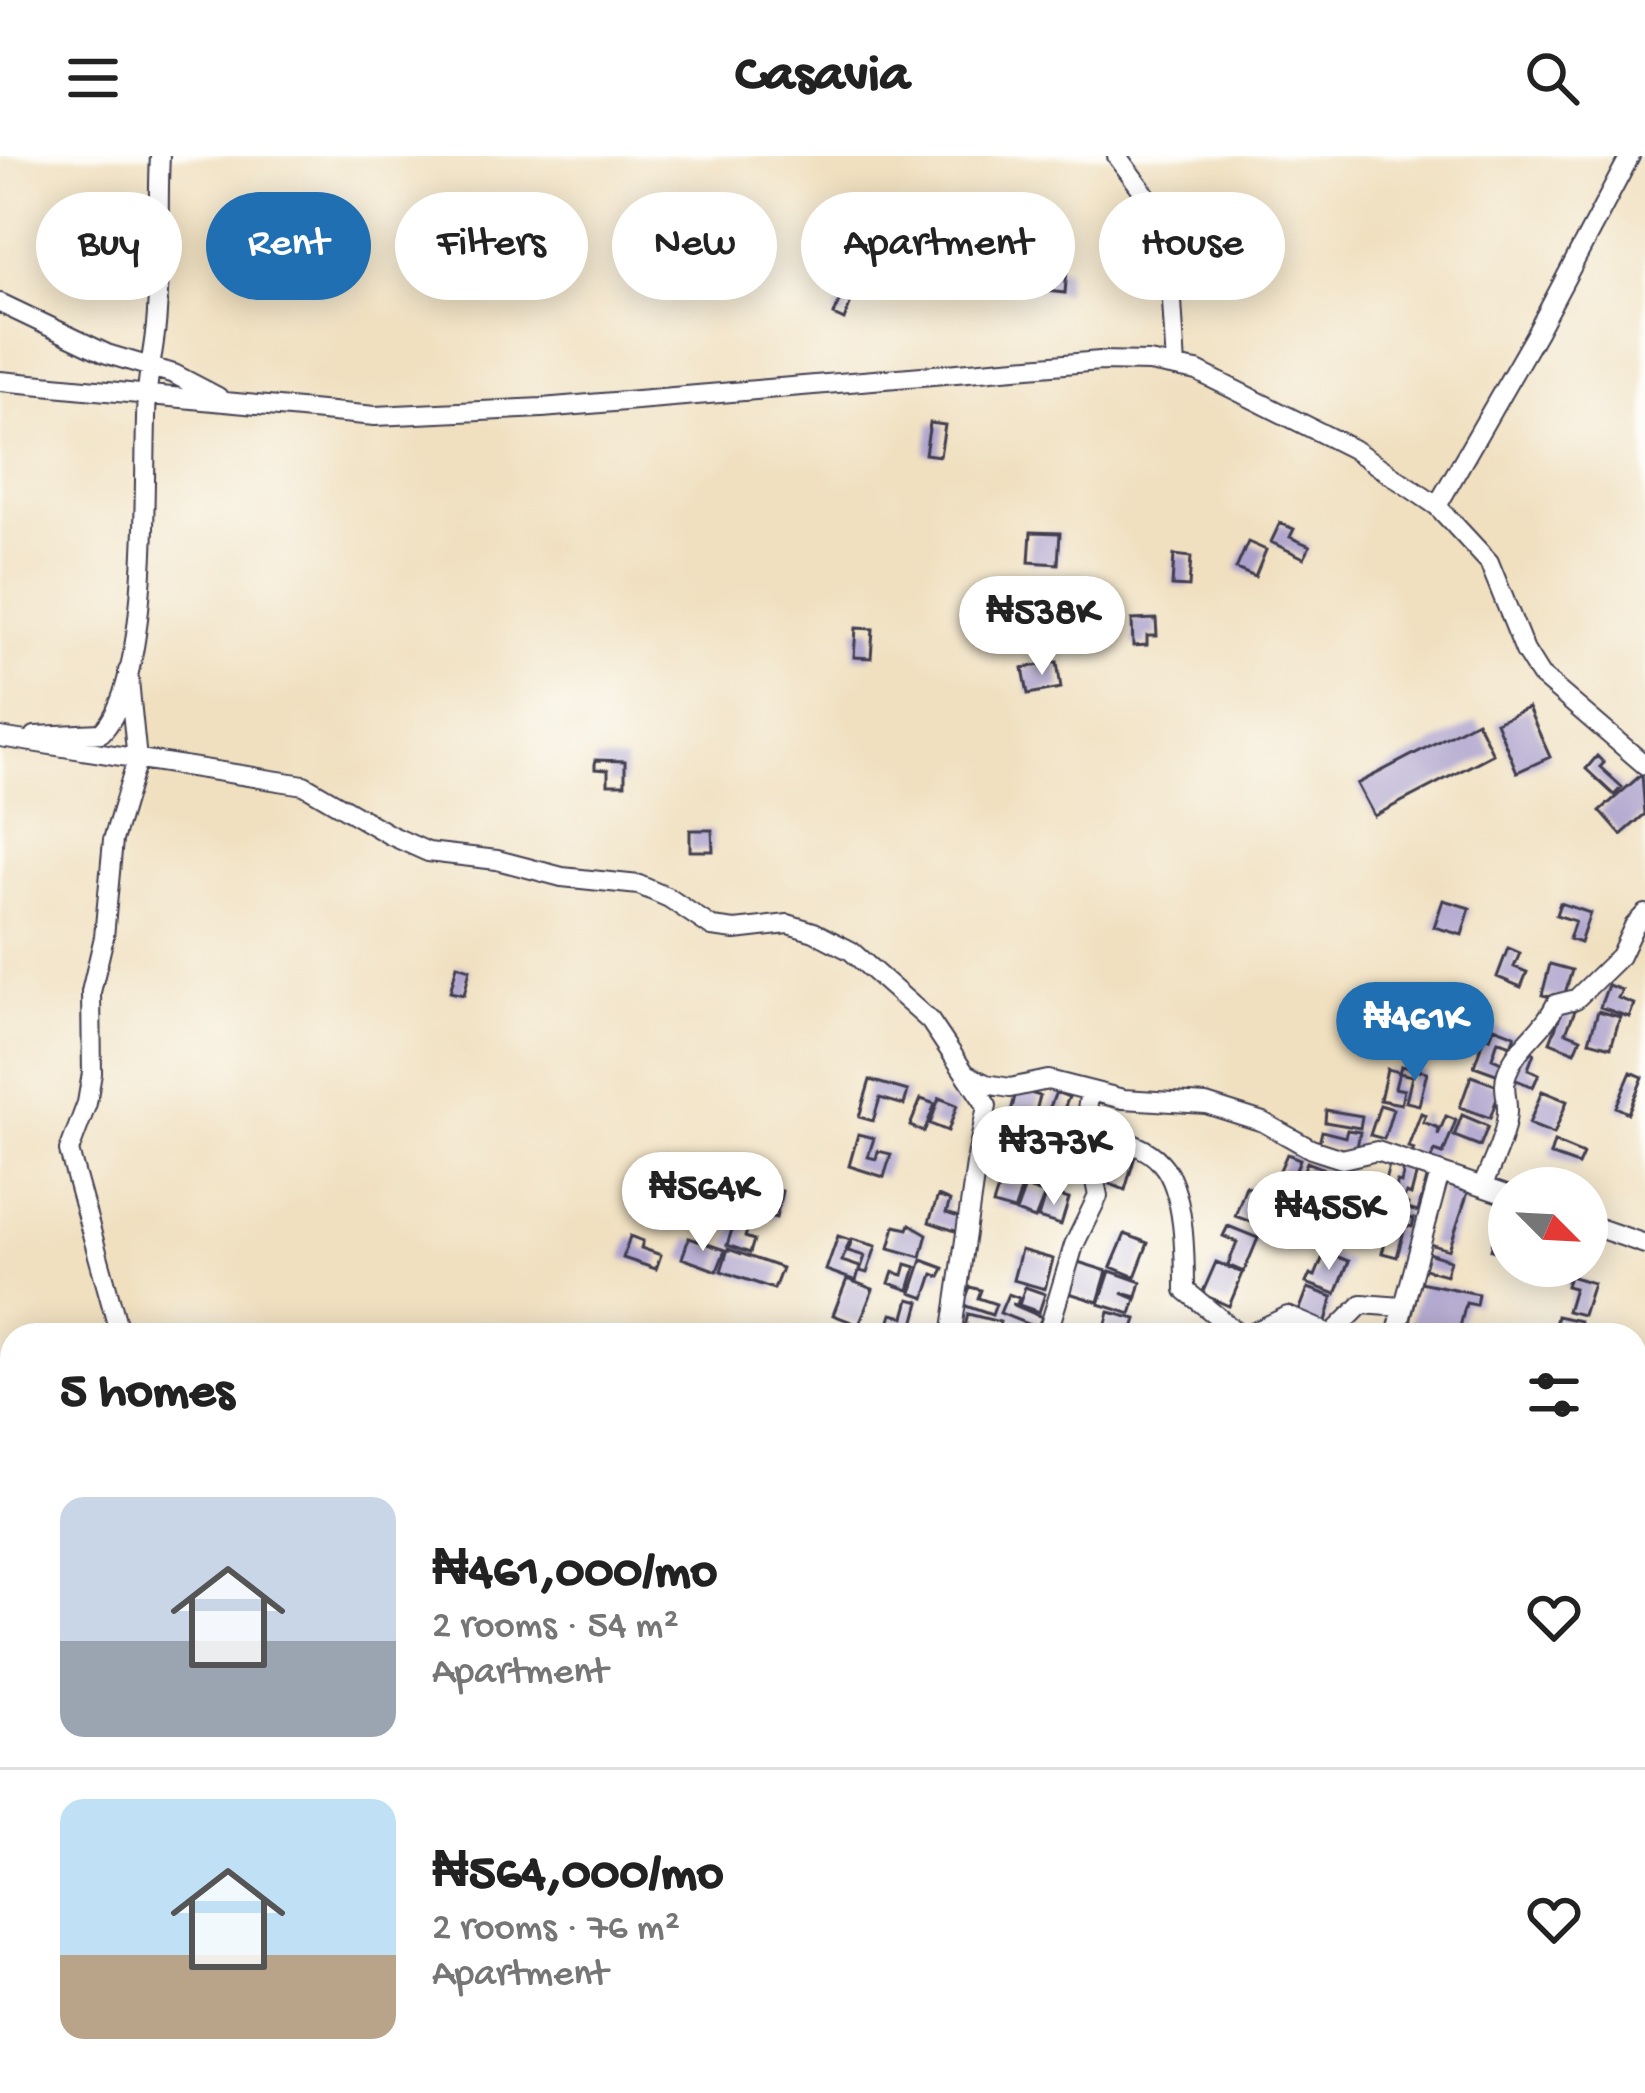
<!DOCTYPE html>
<html lang="en">
<head>
<meta charset="utf-8">
<style>
  body { margin:0; font-family:"Gochi Hand",sans-serif; background:#f2f2f2; color:#222; height:100vh; display:flex; flex-direction:column; font-size:45px; white-space:nowrap }
  * { box-sizing:border-box; margin:0 }
  p { font-size:39px; color:#767676 }
  .icon { flex:none; width:66px; height:66px; fill:none; stroke:currentColor; stroke-width:2; stroke-linecap:round; stroke-linejoin:round }
  .map { position:relative; flex:1; overflow:hidden }
  .panel { position:absolute; left:0px; top:1167px; width:1647px; height:771px; display:flex; flex-direction:column; background:#fff; border-radius:36px 36px 0 0; box-shadow:0 6px 30px #0003 }
  .panel>* { flex:none }
  .guide { position:absolute; left:36px; top:36px; width:1575px; height:108px; display:flex; gap:24px }
  .needle { width:78px; rotate:114deg }
  .buttons { position:absolute; left:1488px; top:1011px; display:grid; gap:24px }
  .buttons a { display:grid; place-items:center; width:120px; height:120px; border-radius:50%; background:#fff; box-shadow:0 6px 30px #0003; font-size:60px }
  .price { position:absolute; translate:-50% -102px; padding:0 27px; border-radius:42px; background:#fff; color:#222; font-size:39px; line-height:78px; filter:drop-shadow(0 3px 6px #0008) }
  .price::after { content:''; position:absolute; left:50%; top:72px; width:36px; height:27px; margin-left:-18px; background:inherit; clip-path:polygon(0 0,100% 0,50% 100%) }
  .price.on { background:#1f6fb2; color:#fff }
  ul { padding:0; list-style:none }
  li { display:flex; align-items:center; gap:36px; height:300px; padding:0 60px }
  li+li { border-top:3px solid #e0e0e0 }
  li span { display:grid; place-items:center; flex:none; width:336px; height:240px; border-radius:24px; color:#555 }
  li>.icon { margin-inline-start:auto }
  span .icon { width:144px; height:144px; fill:#fffc; stroke-width:1 }
  li b { font-size:51px }
  h2 { display:flex; justify-content:space-between; align-items:center; height:144px; padding:0 60px; font-size:51px }
  .pill { padding:0 42px; border-radius:54px; background:#fff; box-shadow:0 6px 30px #0003; font-size:42px; line-height:108px }
  .pill.on { background:#1f6fb2; color:#fff }
  header { display:flex; justify-content:space-between; align-items:center; height:156px; padding:0 60px; background:#fff; font-size:54px; font-weight:700 }
  .map>svg:first-child { display:block }
</style>
</head>
<body>
<header><svg class="icon" aria-label="menu" viewBox="0 0 24 24"><path d="M4 6h16M4 12h16M4 18h16"/></svg>Casavia<svg class="icon" aria-label="search" viewBox="0 0 24 24"><circle cx="10" cy="10" r="6"/><path d="M15 15l6 6"/></svg></header>
<div class="map">
<svg width="1645" height="1937" viewBox="0 0 1645 1937">
  <rect width="100%" height="100%" fill="#fdfcf7"/>
  <filter id="ink" filterUnits="userSpaceOnUse"><feTurbulence type="fractalNoise" baseFrequency=".00833" numOctaves="2"/><feDisplacementMap in="SourceGraphic" scale="24" xChannelSelector="R" yChannelSelector="G"/><feConvolveMatrix kernelMatrix="1 2 1 2 8 2 1 2 1" color-interpolation-filters="sRGB"/></filter>
  <filter id="wash" filterUnits="userSpaceOnUse"><feTurbulence type="fractalNoise" baseFrequency=".004" numOctaves="4" result="noise"/><feDisplacementMap in="SourceGraphic" scale="48" xChannelSelector="R" yChannelSelector="G"/><feGaussianBlur stdDeviation="2.7" result="paint"/><feColorMatrix in="noise" values="0 0 0 0 0 0 0 0 0 0 0 0 0 0 0 0 0 1.4 0 .05"/><feComposite in="paint" operator="in"/></filter>
  <g filter="url(#wash)">
    <rect width="100%" height="100%" fill="#f0e0c0"/>
    <g id="blocks">
      <path fill="#aca1cc" d="M1011,108l56,5 -2,24 -56,-6z
        M849,120l11,4 -16,40 -10,-5z
        M930,267l15,2 -5,31 -15,-2z
        M1280,367l14,6 -4,8 20,9 -6,12 -33,-16z
        M1031,376l29,1 -2,31 -29,-2z
        M1248,386l18,8 -11,27 -19,-8z
        M1174,399l17,2 -2,30 -17,-1z
        M1156,463l1,17h-10v9l-14,1 -1,-26z
        M856,472l17,1 -2,29 -17,-1z
        M1057,506l4,26 -33,6 -5,-26z
        M1528,552l22,49 -33,15 -21,-50z
        M1477,565l16,33 -119,62 -17,-32z
        M1597,600l7,7 -4,4 22,20 -8,8 -28,-26z
        M595,604l30,1v23h-17v-14l-13,-1z
        M1642,618l3,40 -24,21 -21,-24z
        M690,674h22l1,21h-23z
        M1443,744l27,8 -8,27 -28,-8z
        M1560,747l30,10 -10,30 -11,-4 6,-18 -19,-6z
        M1508,792l12,5 -6,14 13,5 -6,15 -24,-10z
        M1550,808l22,6 -9,30 -21,-5z
        M457,809l13,4 -6,26 -14,-3z
        M1608,829l14,5 -4,8 16,6 -5,13 -29,-10z
        M1565,847l11,5 -10,24 15,6 -6,14 -25,-10z
        M1598,855l22,6 -9,30 -22,-6z
        M1494,871l21,8 -4,10 -13,-5 -6,18 12,5 -5,12 -25,-9 11,-31 5,3z
        M1523,892l11,5 -6,16 11,5 -6,13 -22,-9z
        M1401,910l26,6 -8,33 -13,-3 6,-26 -13,-3z
        M1387,913l12,3 -4,16 9,2 -3,14 -21,-4z
        M1631,916l12,5 -15,36 -12,-6z
        M1471,920l30,11 -11,31 -30,-11z
        M870,924l38,11 -4,14 -24,-7 -7,23 -14,-4z
        M1017,933l23,7 -7,26 -23,-7z
        M1542,935l25,10 -13,33 -25,-10z
        M1056,936l13,5 -9,21 15,6 -5,13 -28,-10z
        M939,942l18,7 -9,26 -18,-7z
        M921,943l14,5 -11,28 -14,-6z
        M1380,949l13,4 -9,30 -14,-4z
        M1326,954l36,6 -2,12 -35,-6z
        M1421,957l5,2 -3,7 16,6 -1,7 8,-19 10,4 -13,34 -8,-3 -5,11 -19,-7 3,-6 -6,-2z
        M1462,959l26,11 -8,20 -26,-10z
        M1019,965l14,5 -12,36 -26,-8 4,-14 13,4z
        M1347,974l13,2 -4,20 -37,-8 3,-13 23,6z
        M858,978l16,4 -6,19 8,2 2,-8 13,3 -7,23 -35,-11z
        M1554,986l29,12 -5,11 -28,-10z
        M1122,994l13,6 -10,34 -15,-6z
        M1287,998l13,5 -8,22 6,3 9,-22 15,6 -14,33 -35,-15z
        M1389,1009l12,3 2,6 -2,9 -4,-1 -1,19 -6,-2 -1,5 -9,-3z
        M1417,1016l11,3 -10,37 -11,-3 1,-5 -5,-2 3,-9 5,2z
        M1001,1024l21,7 -8,24 -21,-6z
        M747,1026l35,9 -6,27 -36,-9z
        M1445,1028l23,8 -19,58 -20,-6z
        M1246,1030l19,7 -2,7 5,2 -14,21 -19,-7z
        M1025,1031l20,7 -10,25 -19,-7z
        M1046,1036l23,7 -8,26 -23,-7z
        M1361,1038l11,5 -23,43 -11,-5z
        M938,1040l12,5 -4,12 19,6 -4,14 -32,-11z
        M1394,1048l10,2 2,12 8,1 -2,8 -38,-8 2,-8 9,2 2,-5 7,1z
        M738,1055l14,5 -7,21 9,3 -4,13 -23,-8z
        M1499,1062l10,3v34l-18,-5z
        M1375,1067l29,8 -7,26 -15,-4 4,-13 -15,-3z
        M910,1068l17,10 -6,23 -32,-9 6,-22 13,3z
        M1228,1070l30,12 -14,34 -16,-7 9,-23 -14,-6z
        M1125,1078l23,9 -13,34 -24,-10z
        M630,1080l13,5 -2,7 20,7 -5,14 -33,-11z
        M838,1080l12,4 -8,21 18,6 -4,14 -30,-11z
        M689,1082l36,12 -8,21 -35,-13z
        M852,1083l24,7 -9,27 -7,-2 5,-15 -17,-5z
        M728,1093l54,19 -8,21 -53,-18z
        M1021,1094l32,9 -8,30 -32,-9z
        M1325,1096l24,9 -13,33 -30,-11 4,-9 5,2z
        M1428,1097l22,7 -4,15 -22,-6z
        M922,1104l22,8 -4,9 -7,-3 -8,24 -14,-5z
        M1078,1106l29,9 -9,31 -29,-9z
        M1216,1106l27,11 -14,33 -27,-12z
        M906,1108l10,3 -7,23 -20,-7 4,-11 10,3z
        M1110,1115l31,11 -4,15 -15,-4 14,6 -5,15 -32,-10z
        M1569,1120l24,7 -10,32 -16,-4 7,-23 -8,-2z
        M847,1123l26,10 -14,36 -26,-10z
        M1420,1126l58,12 -2,11 -10,-2 -8,32h-51z
        M970,1131l11,3 -3,8 18,6 -4,11 -29,-10z
        M1025,1131l20,7 -6,18 -20,-7z
        M1308,1132l25,9 -11,38h-32z
        M1008,1138l11,4 -2,7 -5,-1 30,13 -5,11 -37,-15z
        M909,1143l11,3 -9,33 -24,-4 5,-17 12,3z
        M1109,1156l27,7 -5,16h-28z
        M968,1158l32,8 -3,13h-34z
        M1557,1160l23,5 -3,14h-24z
        M428,1926h38l26,11h-68z
        M817,1926h32l3,2 -7,9h-32l-3,-2z"/>
    </g>
  </g>
  <g filter="url(#ink)">
    <use href="#blocks" fill-opacity="0" stroke="#413e4f" stroke-width="3"/>
    <g fill="none" stroke-linecap="round" stroke-linejoin="round">
      <g stroke="#413e4f" stroke-width="22">
        <path id="street" d="M1117,0l40,54 11,24 8,133
          M0,147l107,51 67,20 44,23
          M0,225l375,35 167,-8 558,-47 49,1 48,9 156,78 84,57 52,56 36,89 15,24 105,90
          M1437,350l100,-174 93,-176
          M35,580l66,-3c53,-52 41,-264 46,-340 2,-27 9,-54 10,-81 4,-52 0,-104 3,-156
          M0,581l304,48 86,50 38,17 69,8 65,17 77,8 30,13 43,29 23,3 53,-6 26,8 37,19 79,70 57,85 -10,51 50,21 44,-28 13,-21c25,8 59,13 77,34 24,26 24,93 24,127l55,45
          M968,919l18,9 24,4 38,-8 75,19 83,5 57,18 48,27 31,10 35,-8 132,45
          M1483,1030c8,-22 23,-50 24,-74 1,-14 -5,-25 0,-39 11,-30 36,-41 49,-69l20,-5 44,-43 14,-30 11,-12
          M1587,1068l58,20
          M952,1174l25,-173
          M1332,1178l30,-30 40,3
          M120,1179l-51,-184 18,-48 5,-30 -1,-81 13,-55 9,-97 24,-80 -9,-89
          M1047,1179l27,-90 24,-49 -14,-67 6,-38
          M1248,1179l40,-19 44,19
          M1396,1179l44,-162
          M1635,1475l10,2
          M1635,1580l10,-11
          M1635,1767l10,-1
          M1132,1926l25,11
          M1589,1926l10,11
          M897,1937l11,-11
          M1227,1937l1,-11
          M1322,1937l3,-11"/>
      </g>
      <use href="#street" stroke="#fff" stroke-width="18"/>
    </g>
  </g>
</svg>
<div class="buttons">
<a><svg class="needle" viewBox="-14 -14 28 28"><path d="M0-13l5 13h-10z" fill="#e53935"/><path d="M0 13l5-13h-10z" fill="#767676"/></svg></a>
</div>
<b class="price" style="left:1042px;top:522px">₦538K</b>
<b class="price on" style="left:1415px;top:928px">₦461K</b>
<b class="price" style="left:1054px;top:1052px">₦373K</b>
<b class="price" style="left:703px;top:1098px">₦564K</b>
<b class="price" style="left:1329px;top:1117px">₦455K</b>
<div class="guide">
<a class="pill">Buy</a>
<a class="pill on">Rent</a>
<a class="pill">Filters</a>
<a class="pill">New</a>
<a class="pill">Apartment</a>
<a class="pill">House</a>
</div>
<section class="panel">
<h2>5 homes<svg class="icon" aria-label="filters" viewBox="0 0 24 24"><path d="M4 7h16M4 17h16"/><circle cx="9" cy="7" r="2"/><circle cx="15" cy="17" r="2"/></svg></h2>
<ul>
<li><span style="background:linear-gradient(#c9d6e8 60%,#9aa5b1 0)"><svg class="icon" aria-label="home" viewBox="0 0 24 24"><path d="M3 11l9-7 9 7M6 9v11h12V9"/></svg></span><div><b>₦461,000/mo</b><p>2 rooms · 54 m²</p><p>Apartment</p></div><svg class="icon" aria-label="heart" viewBox="0 0 24 24"><path d="M12 20l-8-8c-3-5 5-10 8-4 3-6 11-1 8 4z"/></svg></li>
<li><span style="background:linear-gradient(#bfe0f5 65%,#b9a48a 0)"><svg class="icon" aria-label="home" viewBox="0 0 24 24"><path d="M3 11l9-7 9 7M6 9v11h12V9"/></svg></span><div><b>₦564,000/mo</b><p>2 rooms · 76 m²</p><p>Apartment</p></div><svg class="icon" aria-label="heart" viewBox="0 0 24 24"><path d="M12 20l-8-8c-3-5 5-10 8-4 3-6 11-1 8 4z"/></svg></li>
</ul>
</section>
</div>
</body>
</html>
